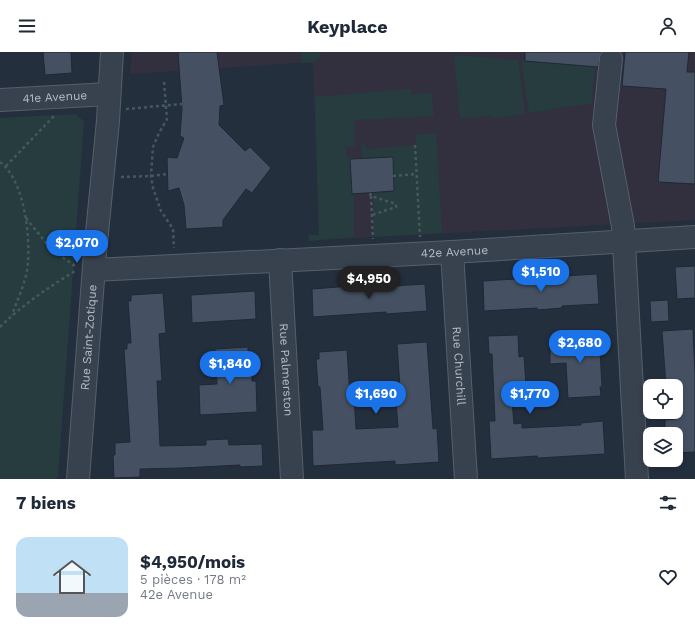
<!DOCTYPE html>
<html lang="fr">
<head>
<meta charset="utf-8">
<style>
  body { margin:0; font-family:"Work Sans",sans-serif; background:#f6f6f7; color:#1f2937; height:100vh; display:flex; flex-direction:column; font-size:15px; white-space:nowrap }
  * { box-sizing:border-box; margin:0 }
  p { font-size:13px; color:#747a83 }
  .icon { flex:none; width:22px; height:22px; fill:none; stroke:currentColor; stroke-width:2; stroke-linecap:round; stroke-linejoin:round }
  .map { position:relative; height:427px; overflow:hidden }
  .sheet { display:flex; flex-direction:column; background:#fff; flex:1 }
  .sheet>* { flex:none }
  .fabs { position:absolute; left:643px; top:327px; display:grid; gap:8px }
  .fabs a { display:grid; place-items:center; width:40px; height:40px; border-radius:8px; background:#fff; box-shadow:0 2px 6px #0003; font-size:20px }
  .price { position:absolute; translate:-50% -34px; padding:0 9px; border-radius:14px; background:#1a73e8; color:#fff; font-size:13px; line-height:26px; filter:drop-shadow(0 1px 2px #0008) }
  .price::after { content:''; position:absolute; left:50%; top:24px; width:12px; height:9px; margin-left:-6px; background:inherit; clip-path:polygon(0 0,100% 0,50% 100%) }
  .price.active { background:#222; color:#fff }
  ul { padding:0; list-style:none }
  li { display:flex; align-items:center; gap:12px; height:100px; padding:0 16px }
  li+li { border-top:1px solid #e0e1e3 }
  li span { display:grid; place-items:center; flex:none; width:112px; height:80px; border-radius:12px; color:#555 }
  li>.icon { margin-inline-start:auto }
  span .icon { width:48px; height:48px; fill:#fffc; stroke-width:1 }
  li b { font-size:17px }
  h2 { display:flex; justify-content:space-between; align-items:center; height:48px; padding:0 16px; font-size:17px }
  header { display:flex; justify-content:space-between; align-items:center; height:52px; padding:0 16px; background:#fff; font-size:18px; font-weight:700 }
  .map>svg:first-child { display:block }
</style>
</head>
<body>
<header><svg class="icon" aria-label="menu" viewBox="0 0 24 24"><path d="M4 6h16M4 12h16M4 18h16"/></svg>Keyplace<svg class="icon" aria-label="person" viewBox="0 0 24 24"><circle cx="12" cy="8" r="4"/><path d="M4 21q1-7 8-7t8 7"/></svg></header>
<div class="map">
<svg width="695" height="427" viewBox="0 0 695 427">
  <rect width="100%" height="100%" fill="#242f3e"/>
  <path fill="#32303f" d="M132,0h563v168l-376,20 -6,-178 -183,12z"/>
  <path fill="#263c3f" d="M301,0h20l-1,6 -6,4 -12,1z
    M454,3l64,5 7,54 -33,5 -1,-4 -31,4z
    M521,9l74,6 -3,36 -63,10z
    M411,37v6l20,-3 3,24 -80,4 1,26 -9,1v10h4l2,37h2v43l-45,4 -1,-7 11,2 -4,-139z
    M76,62l8,8 -26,354 -2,3h-56v-361z
    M436,81l6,100 -68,4 -1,-44 21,-2 -1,-34 -31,1 -1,-13 4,-1 1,5 50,-4 -1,-10z"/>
  <path fill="#455162" stroke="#1f2835" d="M43,0h28l1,21 -27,2z
    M178,0h39l7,53 -4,1 -1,19 26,26 5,-4 21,21 -19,25 -6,-4 -23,31v7l-37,2 -2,-24 -5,-17 -11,3 -1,-34 10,1 7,-20 -4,-2 2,-27z
    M525,0h76l-3,15 -73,-6z
    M625,0h64l-2,20h8v112l-37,-2 8,-93 -44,-3z
    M393,105l1,34 -42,3 -2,-35z
    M695,214v32l-18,1 -2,-32z
    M597,222l2,30 -37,2v2l-25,2v-2l-53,3 -1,-30z
    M377,232v3l48,-3 2,27 -41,3v-2l-73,5 -1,-28z
    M255,239l1,28 -64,4 -1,-28z
    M163,241l3,40 -7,1 3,47h-5l3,65 46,-1v-5l22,-1 1,6 33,-1 1,22 -23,1v-2l-58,3 -42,1v8l-26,1 -1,-23h2v-12l15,-1 -6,-93h3v-6h4l-3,-42h3v-6z
    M668,248l1,21 -18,1 -1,-21z
    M693,277l2,45v78l-19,1v-19h-11v-14l11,-1v-33h-10l-4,-55z
    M599,279l3,56h-2l1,9 -33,2 -2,-35 -16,1v-21l22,-1 -1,-9z
    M518,283l1,22 5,-1 3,44 -15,1 2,23 8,-1v5l59,-3v-2l22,-2 2,33 -67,4 -1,-2 -46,3 -2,-38h6l-3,-67h-3l-1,-18z
    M427,290l6,87 4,-1 2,34 -44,3v-4l-82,5 -1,-36h11l-3,-43h-2l-2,-28h3v-7l28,-2 3,47 4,-1 2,33 42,-2 -3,-39 5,-1 -3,-43z
    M248,295v8h3l1,26h4l1,31 -57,3 -1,-30 18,-1 -2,-35z"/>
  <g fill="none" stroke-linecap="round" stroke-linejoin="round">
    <g stroke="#565f6c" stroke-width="24">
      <g id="minor">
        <path d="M611,7l-7,66 19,101 14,253"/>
        <path id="s1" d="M0,48l109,-6"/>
        <path id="s2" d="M452,200l14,227"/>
        <path id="s3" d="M280,208l12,219"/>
        <path id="s4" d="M94,218l358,-18 243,-15"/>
        <path id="s5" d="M78,427l17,-226 13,-132 4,-69"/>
      </g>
    </g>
    <path stroke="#44595c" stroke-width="2.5" stroke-dasharray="3 3" stroke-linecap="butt" d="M164,30l3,37 -8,14 -6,14 -2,29 2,12 8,23 12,18 1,19
      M126,57l56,-5
      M415,93l5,92
      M0,110c24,18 30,71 28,100 -1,18 -10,36 -16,53
      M6,114l48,-50
      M393,124l24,-2
      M121,125l30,-1 17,-2
      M370,141l1,3 25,8v3l-24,8
      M371,144l2,43
      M26,166l25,31 24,17
      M0,275c22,-22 48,-39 75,-56"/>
    <use href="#minor" stroke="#38414e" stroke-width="22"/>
  </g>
  <g text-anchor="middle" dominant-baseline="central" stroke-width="3.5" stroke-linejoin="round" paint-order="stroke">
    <g font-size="12" fill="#b4bcc9" stroke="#1d2633">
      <text stroke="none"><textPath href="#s1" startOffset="55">41e Avenue</textPath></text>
      <text stroke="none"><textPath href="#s4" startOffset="361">42e Avenue</textPath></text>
      <text stroke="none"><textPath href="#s5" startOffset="142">Rue Saint-Zotique</textPath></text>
      <text stroke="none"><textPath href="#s2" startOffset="114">Rue Churchill</textPath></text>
      <text stroke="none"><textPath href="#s3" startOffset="110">Rue Palmerston</textPath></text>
    </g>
  </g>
</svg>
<div class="fabs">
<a><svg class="icon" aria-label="locate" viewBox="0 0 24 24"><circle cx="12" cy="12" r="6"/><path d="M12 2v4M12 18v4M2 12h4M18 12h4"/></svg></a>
<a><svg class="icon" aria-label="layers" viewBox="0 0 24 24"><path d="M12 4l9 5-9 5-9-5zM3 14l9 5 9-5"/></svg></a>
</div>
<b class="price" style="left:77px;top:212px">$2,070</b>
<b class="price" style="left:541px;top:241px">$1,510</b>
<b class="price active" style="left:369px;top:248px">$4,950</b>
<b class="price" style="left:580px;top:312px">$2,680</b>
<b class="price" style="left:230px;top:333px">$1,840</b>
<b class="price" style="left:376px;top:363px">$1,690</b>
<b class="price" style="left:530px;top:363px">$1,770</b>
</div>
<section class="sheet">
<h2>7 biens<svg class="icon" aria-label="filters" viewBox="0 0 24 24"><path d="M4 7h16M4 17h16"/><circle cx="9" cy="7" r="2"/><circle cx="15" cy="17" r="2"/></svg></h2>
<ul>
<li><span style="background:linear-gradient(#bfe0f5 70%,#9aa5b1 0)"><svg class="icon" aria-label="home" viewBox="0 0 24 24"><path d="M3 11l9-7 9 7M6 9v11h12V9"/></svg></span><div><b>$4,950/mois</b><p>5 pièces · 178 m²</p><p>42e Avenue</p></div><svg class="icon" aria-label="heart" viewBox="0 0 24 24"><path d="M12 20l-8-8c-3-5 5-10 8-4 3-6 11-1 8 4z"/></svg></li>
</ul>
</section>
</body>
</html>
